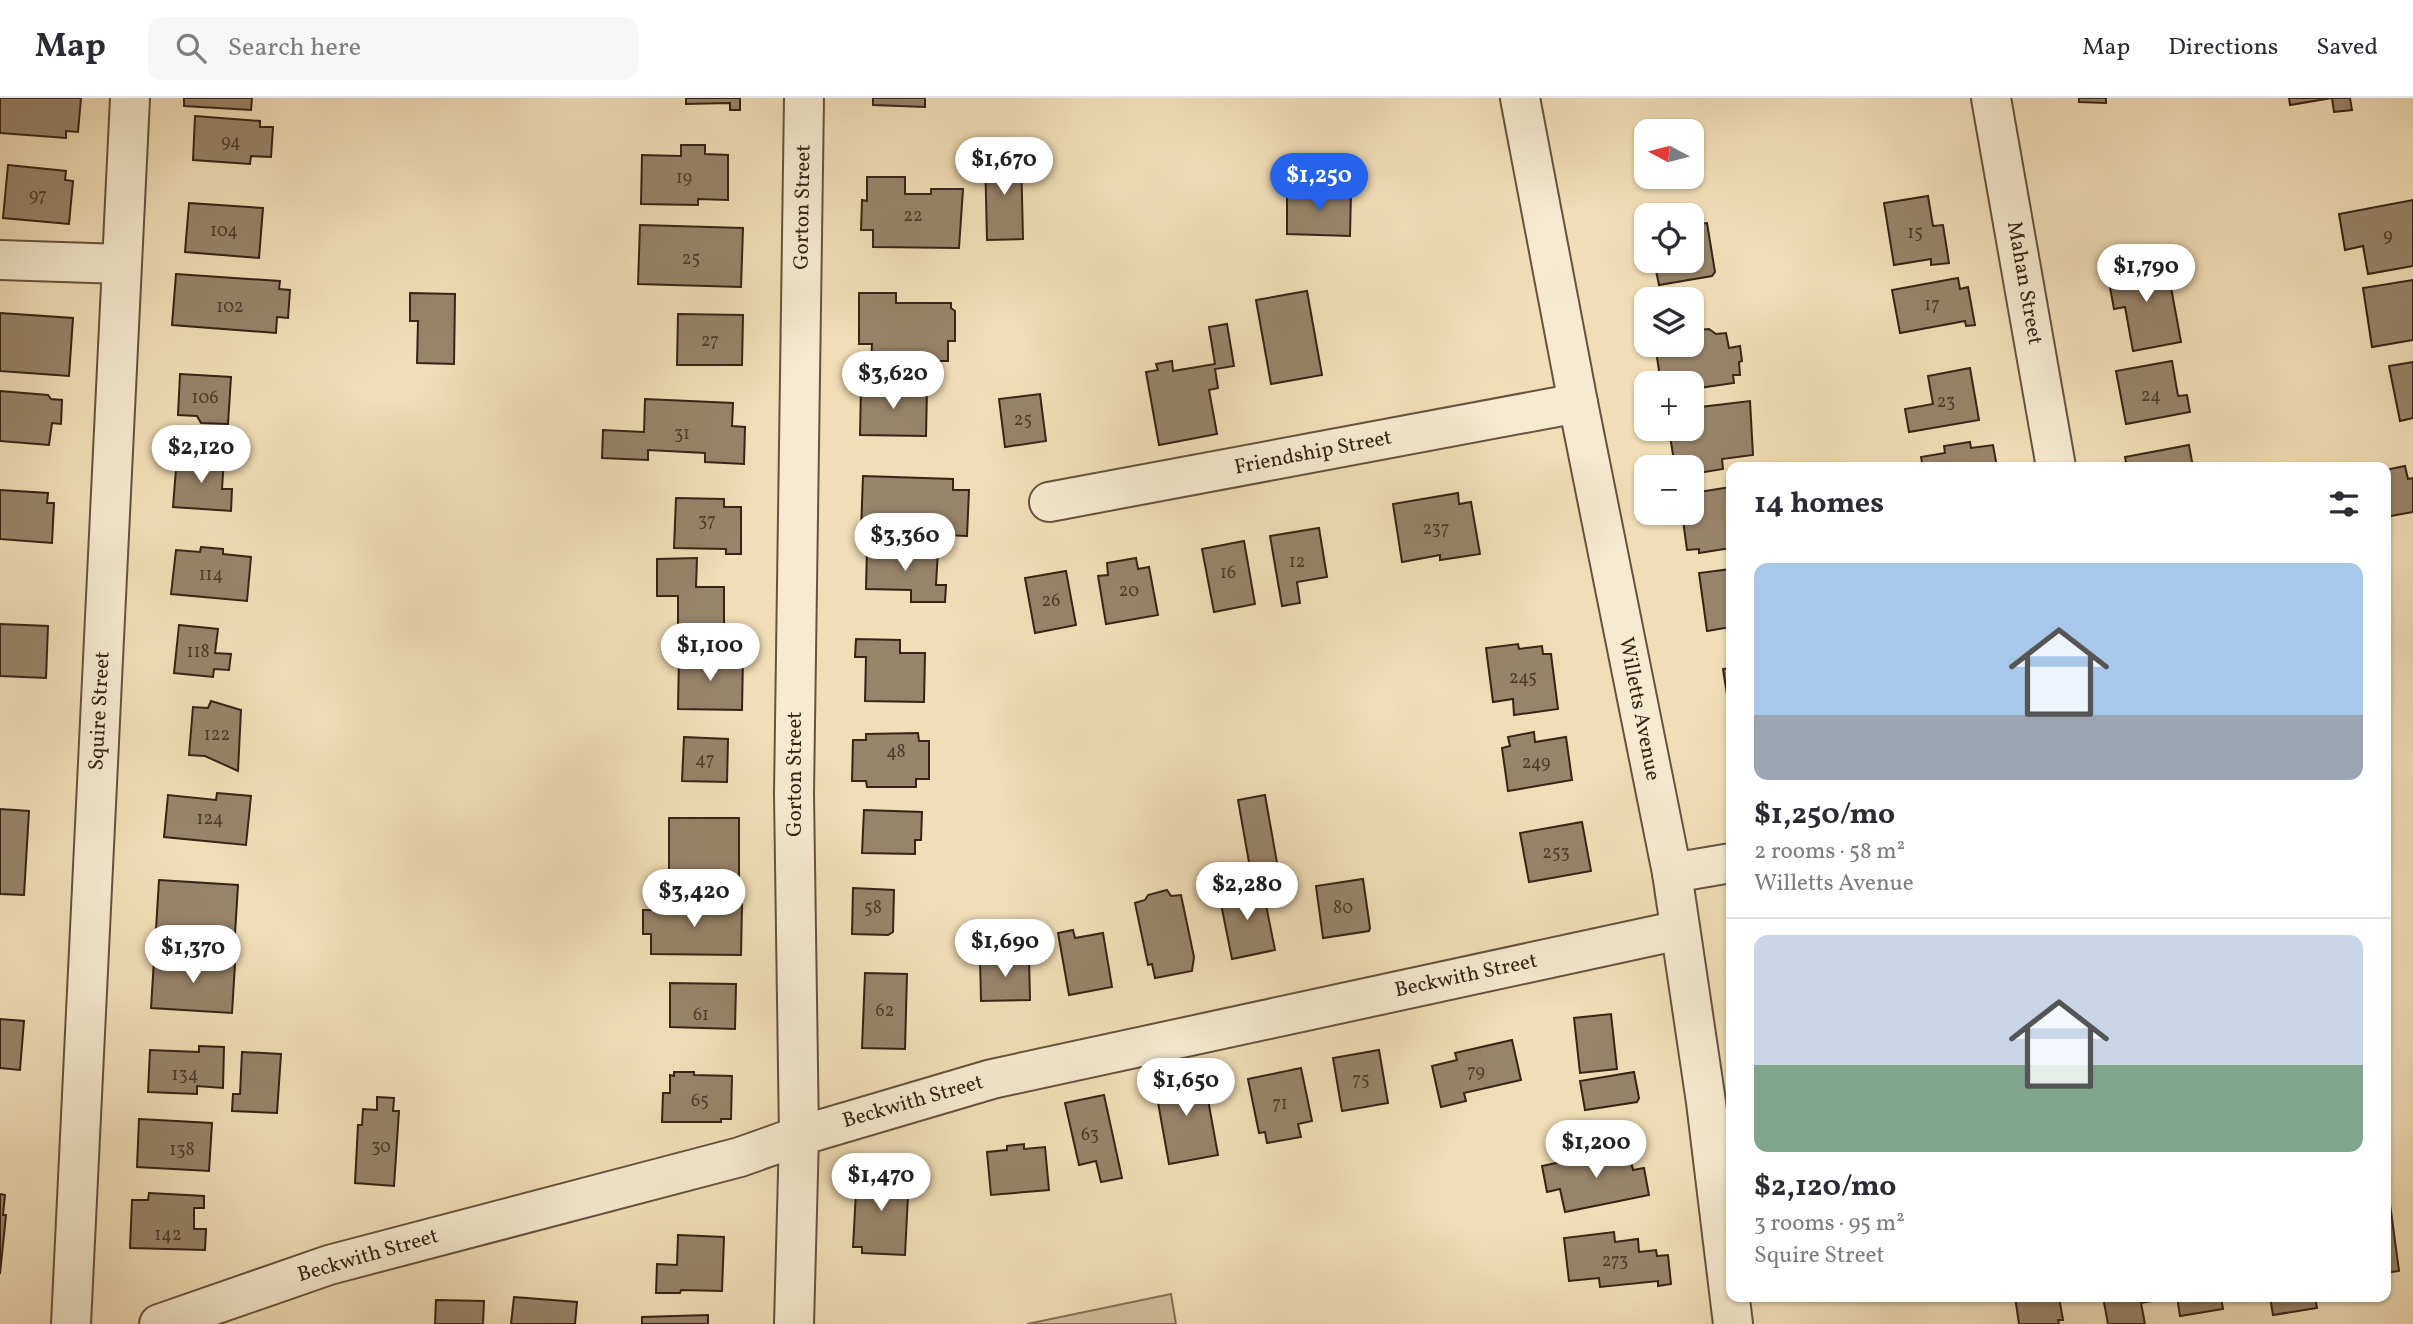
<!DOCTYPE html>
<html lang="en">
<head>
<meta charset="utf-8">
<style>
  body { margin:0; font-family:Vollkorn,serif; background:#f7f7f7; color:#2b2b33; height:100vh; display:flex; flex-direction:column; font-size:26px; white-space:nowrap }
  * { box-sizing:border-box; margin:0 }
  p { font-size:23px; color:#7c7c81 }
  .icon { flex:none; width:38px; height:38px; fill:none; stroke:currentColor; stroke-width:2; stroke-linecap:round; stroke-linejoin:round }
  .map { position:relative; flex:1; overflow:hidden }
  .sheet { position:absolute; left:1726px; top:364px; width:665px; height:840px; display:flex; flex-direction:column; background:#fff; border-radius:14px; box-shadow:0 2px 5px #0004 }
  .sheet>* { flex:none }
  .needle { width:46px; rotate:277deg }
  .tools { position:absolute; left:1634px; top:21px; display:grid; gap:14px }
  .tools a { display:grid; place-items:center; width:70px; height:70px; border-radius:14px; background:#fff; box-shadow:0 2px 5px #0004; font-size:35px }
  .price { position:absolute; translate:-50% -60px; padding:0 16px; border-radius:24px; background:#fff; color:#222; font-size:23px; line-height:46px; filter:drop-shadow(0 2px 4px #0008) }
  .price::after { content:''; position:absolute; left:50%; top:42px; width:21px; height:16px; margin-left:-10px; background:inherit; clip-path:polygon(0 0,100% 0,50% 100%) }
  .price.on { background:#2563eb; color:#fff }
  ul { padding:0; list-style:none }
  li { display:grid; align-content:center; gap:14px; height:371px; padding:0 28px }
  li+li { border-top:2px solid #e1e1e2 }
  li span { display:grid; place-items:center; height:217px; border-radius:14px; color:#555 }
  li>.icon { margin-inline-start:auto }
  span .icon { width:126px; height:126px; fill:#fffc; stroke-width:1 }
  li b { font-size:30px }
  h2 { display:flex; justify-content:space-between; align-items:center; height:84px; padding:0 28px; font-size:30px }
  header { display:flex; align-items:center; gap:42px; box-sizing:border-box; height:98px; padding:0 35px; background:#fff; border-bottom:2px solid #e1e1e2 }
  header strong { font-size:33px }
  nav { display:flex; gap:38px; margin-inline-start:auto; font-size:24px }
  .search { width:490px; height:63px; background:#f7f7f7; display:flex; align-items:center; gap:18px; box-sizing:border-box; padding:0 24px; border-radius:14px; color:#7c7c81; font-size:26px }
  .map>svg:first-child { display:block }
</style>
</head>
<body>
<header>
<strong>Map</strong>
<div class="search"><svg class="icon" aria-label="search" viewBox="0 0 24 24"><circle cx="10" cy="10" r="6"/><path d="M15 15l6 6"/></svg>Search here</div>
<nav><a>Map</a><a>Directions</a><a>Saved</a></nav>
</header>
<div class="map">
<svg width="2413" height="1226" viewBox="0 0 2413 1226">
  <rect width="100%" height="100%" fill="#f1deb6"/>
  <filter id="stains"><feTurbulence type="fractalNoise" baseFrequency=".00286" numOctaves="4"/><feColorMatrix values="0 0 0 0 .2 0 0 0 0 .09 0 0 0 0 .02 0 0 0 .5 -.17"/></filter>
  <radialGradient id="worn" r=".72"><stop offset=".6" stop-color="#630" stop-opacity="0"/><stop offset="1" stop-color="#630" stop-opacity=".3"/></radialGradient>
  <path fill="#d1be9b" stroke="#847059" stroke-width="2" d="M1171,1196l5,30h-149z"/>
  <path fill="#98846a" stroke="#372317" stroke-width="2" d="M0,0h81l-3,34 -12,-1v7l-66,-5z
    M184,0h68l-1,12 -67,-4z
    M686,0h54v12h-10v-7l-44,1z
    M873,0h52v9l-52,-2z
    M2079,0h27v5l-27,-1z
    M2289,0h61l2,12 -18,2 -2,-14 -42,7z
    M195,18l65,5v6h13l-2,30 -20,-1 -1,8 -57,-4z
    M681,47h24v9l23,1v45l-30,-1v6l-57,-1 1,-49 39,1z
    M1021,56l2,85 -36,1 -2,-85z
    M8,67l58,6 -1,9 8,1 -4,43 -66,-6z
    M867,79h38v17h26v-5h32l-4,59 -86,-1v-17h-12l1,-30 5,1z
    M1287,93l64,1 -1,44 -63,-2z
    M1928,98l5,30 10,-1 6,38 -18,2v-6l-37,6 -10,-62z
    M2413,102v66l-45,8 -5,-28 -18,4 -6,-36z
    M189,105l74,5 -4,50 -74,-6z
    M1707,125l8,49 -3,4 -53,9 -5,-24h38v-36z
    M640,127l103,3 -2,59 -103,-3z
    M2166,162l15,82 -48,9 -8,-44 -11,2 -7,-38z
    M176,176l104,7 -1,8 11,1 -2,28 -11,-1 -1,16 -104,-8z
    M1958,180l2,11 8,-2 7,38 -9,1 -1,-5 -65,12 -8,-43z
    M2413,182v60l-41,7 -9,-59z
    M1307,193l15,84 -51,9 -15,-84z
    M410,195l45,1 -1,70 -37,-1 1,-42h-8z
    M859,195h37v10h55v5l4,3v30h-7v20h-77l1,-17h-13z
    M0,215l73,5 -4,58 -69,-5z
    M678,216l65,1 -1,50h-65z
    M1227,226l7,42 -19,3 3,19 -9,2 8,44 -58,11 -13,-73 12,-2 -2,-6 16,-3 1,10 42,-7 -6,-37z
    M1709,231l7,5 10,-1 3,15 11,-2 2,15 -3,1 1,13h-7l1,8 -42,6v-6h-31l-6,-38h37v-9l7,-6z
    M2172,263l6,35 9,-1 3,17 -64,12 -10,-53z
    M2413,264v56l-13,3 -11,-55z
    M1970,270l9,52 -70,12 -4,-23 28,-5 -5,-28z
    M180,276l51,3 -3,47 -27,-1 -4,-7 -19,-1z
    M861,289l66,1 -1,48 -66,-1z
    M0,293l48,4 3,4 11,1 -1,24 -9,-1 -3,22 -49,-4z
    M1040,296l6,47 -41,6 -6,-48z
    M645,301l88,4 -1,23 13,1 -1,37 -39,-2v-9l-57,-3v10l-46,-2 1,-28 41,2z
    M1750,303l3,54 -31,4 1,10 -31,5v-7h-17l-6,-37 23,-1v-21z
    M1970,344l1,6 22,-3 4,22h-74l-2,-10 24,-4 -1,-7z
    M2189,347l4,22h-66l-2,-10z
    M177,358l47,3 -2,30h10l-1,22 -58,-4z
    M2405,368l3,13 5,-1v34l-28,5v-47z
    M863,378l90,3v11h16l-2,46 -106,-4z
    M1731,389v61l-32,5v-4l-12,1 -5,-37h10v-20z
    M0,392l48,3 -1,10h7l-2,40 -52,-4z
    M1458,395l1,11 12,-2 9,52 -40,6v-5l-38,7 -9,-58z
    M676,400l48,1v8h17v47h-15v-5l-52,-1z
    M1319,430l8,49 -30,5 3,21 -18,3 -12,-70z
    M1244,443l11,63 -41,8 -12,-63z
    M201,449l22,2v5l28,3 -4,44 -76,-7 5,-44 24,2z
    M867,450l71,2 -2,35h10l-1,17h-34v-12l-45,-1z
    M697,460l-1,29h28v46h-46v-37h-21v-37z
    M1136,460l2,11 11,-2 9,48 -52,9 -8,-48 10,-1 -1,-12z
    M1731,471v58l-24,4 -8,-58z
    M1066,473l10,54 -41,8 -10,-55z
    M0,526l48,2 -2,52 -46,-2z
    M179,527l39,4 -3,24 16,1 -2,16 -15,-1 -1,8 -39,-4z
    M856,541l44,1v13h25l-1,49 -59,-1 1,-44h-11z
    M1518,546l1,5 23,-3 1,8h8l7,55 -44,6 -1,-16 -20,3 -7,-54z
    M679,558l64,1 -1,53 -64,-1z
    M1731,570v51l-8,-50z
    M211,603l30,9 -3,61 -33,-15 -16,-1 4,-48 15,1z
    M1534,634l1,10 31,-5 6,43 -64,11 -6,-43 8,-2 -2,-9z
    M918,635l1,8h10v38h-13v8h-49l-1,-6h-14l1,-41h13v-6z
    M684,639l44,2 -1,43 -45,-1z
    M217,695l34,3 -5,49 -82,-8 4,-42 48,5z
    M1265,697l12,68 -27,5 -12,-68z
    M0,711l29,2 -5,84 -24,-1z
    M864,712l58,2 -1,28h-6v14l-53,-1z
    M669,720h70v68h-32v-15l-38,1z
    M1582,724l9,49 -62,11 -9,-49z
    M1363,781l7,49 -1,3 -46,7 -7,-52z
    M159,782l79,5 -3,49 -79,-5z
    M1262,787l13,65 -43,9 -13,-65z
    M853,790l41,2 -1,42 -5,3 -36,-1z
    M1167,792l4,6 10,-1 13,62 -2,14 -37,7 -3,-14 -4,1 -13,-62 10,-3 3,-5z
    M651,805l91,1 -1,51 -90,-1v-20h-8v-24h8z
    M1073,832l2,8 28,-5 9,54 -43,8 -11,-62z
    M180,857l24,1 -1,6 32,2 -3,49 -81,-5 3,-48 25,1z
    M1029,859l1,43 -49,1 -1,-43z
    M865,875l42,1 -2,75 -43,-1z
    M670,885l66,1 -1,45 -65,-2z
    M1611,916l6,55 -37,4 -6,-55z
    M0,921l24,2 -4,49 -20,-2z
    M1512,942l9,40 -57,13 2,8 -25,6 -9,-41 25,-6 -2,-7z
    M199,948l25,1 -1,41 -26,-2v8l-49,-2 2,-42 49,2z
    M1379,952l9,53 -46,8 -9,-53z
    M242,954l39,2 -4,59 -45,-2 1,-17h7z
    M1301,970l11,53 -14,3 3,13 -34,6 -2,-11 -6,1 -11,-54z
    M674,974h20v3l38,1 -1,43h-10v3h-59l1,-29h7v-18l4,1z
    M1197,974l3,13 5,-2 13,72 -49,9 -15,-84z
    M1634,974l5,26 -2,4 -52,8 -5,-29z
    M1104,997l18,83 -21,4 -5,-21 -17,4 -14,-62z
    M377,999l17,1 -1,13h6l-5,75 -39,-3 3,-58h4l1,-16 14,1z
    M139,1021l73,4 -3,48 -72,-4z
    M1024,1046v5l21,-2 4,43 -58,5 -4,-43 20,-2v-4z
    M1628,1050l5,22 11,-2 5,27 -84,17 -5,-23 -13,3 -5,-26z
    M857,1075l52,2 -4,80 -43,-2v-6h-9z
    M149,1095l55,3v12h-10v21h12l-1,21 -75,-2 2,-48h16z
    M0,1096l5,1 -2,20h3l-6,59z
    M2390,1106l9,67 -14,2v-68z
    M1614,1134l1,10 23,-3 1,13 17,-2 1,6 11,-1 3,29 -13,2v-5l-58,6 -1,-9 -30,3 -5,-43z
    M678,1137l46,2 -2,54 -41,-1 -1,3h-24l1,-29 20,1z
    M514,1199l63,5 -2,22h-64z
    M2015,1199h44l4,23h-5l1,4h-40z
    M2103,1199h49l1,4 -12,2 4,21h-37z
    M2177,1199h44l2,12 -43,7z
    M2270,1199h45l2,11 -44,7z
    M436,1202l48,1 -1,23h-48z
    M708,1217v9h-66v-7z"/>
  <g fill="none" stroke-linecap="round" stroke-linejoin="round">
    <g stroke="#66523f" stroke-width="42">
      <path id="minor" d="M1991,0l65,369
        M0,162l122,4
        M1049,404l529,-99
        M1672,775l59,-10
        M71,1226l59,-1226
        M159,1226l170,-59 411,-108 59,-21 193,-57 688,-149
        M794,1226l5,-188 -5,-342 10,-696"/>
    </g>
    <g stroke="#66523f" stroke-width="42">
      <path id="tertiary" d="M1520,0l58,305 94,470 34,229 27,222"/>
    </g>
    <use href="#minor" stroke="#f6ead0" stroke-width="38"/>
    <use href="#tertiary" stroke="#f6ead0" stroke-width="38"/>
  </g>
  <g text-anchor="middle" dominant-baseline="central" stroke-width="5" stroke-linejoin="round" paint-order="stroke">
    <g font-size="18" fill="#4f3b2c">
      <text x="231" y="44">94</text>
      <text x="684" y="80">19</text>
      <text x="38" y="98">97</text>
      <text x="913" y="118">22</text>
      <text x="224" y="133">104</text>
      <text x="1915" y="135">15</text>
      <text x="2388" y="138">9</text>
      <text x="691" y="161">25</text>
      <text x="1932" y="207">17</text>
      <text x="230" y="209">102</text>
      <text x="710" y="243">27</text>
      <text x="2151" y="298">24</text>
      <text x="205" y="300">106</text>
      <text x="1946" y="304">23</text>
      <text x="1023" y="322">25</text>
      <text x="682" y="336">31</text>
      <text x="707" y="423">37</text>
      <text x="1436" y="431">237</text>
      <text x="1297" y="464">12</text>
      <text x="1228" y="475">16</text>
      <text x="211" y="477">114</text>
      <text x="1129" y="493">20</text>
      <text x="1051" y="503">26</text>
      <text x="198" y="554">118</text>
      <text x="1523" y="580">245</text>
      <text x="217" y="637">122</text>
      <text x="896" y="654">48</text>
      <text x="705" y="662">47</text>
      <text x="1536" y="665">249</text>
      <text x="210" y="721">124</text>
      <text x="1556" y="755">253</text>
      <text x="873" y="810">58</text>
      <text x="1343" y="810">80</text>
      <text x="885" y="913">62</text>
      <text x="701" y="917">61</text>
      <text x="1476" y="974">79</text>
      <text x="185" y="977">134</text>
      <text x="1361" y="982">75</text>
      <text x="700" y="1003">65</text>
      <text x="1280" y="1006">71</text>
      <text x="1090" y="1037">63</text>
      <text x="381" y="1049">30</text>
      <text x="182" y="1052">138</text>
      <text x="168" y="1137">142</text>
      <text x="1615" y="1163">273</text>
    </g>
    <g font-size="21" fill="#372317" stroke="#f6ead0">
      <text transform="translate(803 109) rotate(-89)">Gorton Street</text>
      <text transform="translate(2024 185) rotate(80)">Mahan Street</text>
      <text transform="translate(1313 355) rotate(-11)">Friendship Street</text>
      <text transform="translate(1639 611) rotate(79)">Willetts Avenue</text>
      <text transform="translate(100 613) rotate(-87)">Squire Street</text>
      <text transform="translate(795 676) rotate(-90)">Gorton Street</text>
      <text transform="translate(1466 878) rotate(-12)">Beckwith Street</text>
      <text transform="translate(913 1004) rotate(-16)">Beckwith Street</text>
      <text transform="translate(368 1158) rotate(-16)">Beckwith Street</text>
    </g>
  </g>
  <rect width="100%" height="100%" filter="url(#stains)"/>
  <rect width="100%" height="100%" fill="url(#worn)"/>
</svg>
<div class="tools">
<a><svg class="needle" viewBox="-14 -14 28 28"><path d="M0-13l5 13h-10z" fill="#e53935"/><path d="M0 13l5-13h-10z" fill="#7c7c81"/></svg></a>
<a><svg class="icon" aria-label="locate" viewBox="0 0 24 24"><circle cx="12" cy="12" r="6"/><path d="M12 2v4M12 18v4M2 12h4M18 12h4"/></svg></a>
<a><svg class="icon" aria-label="layers" viewBox="0 0 24 24"><path d="M12 4l9 5-9 5-9-5zM3 14l9 5 9-5"/></svg></a>
<a>+</a>
<a>−</a>
</div>
<b class="price" style="left:1004px;top:99px">$1,670</b>
<b class="price on" style="left:1319px;top:115px">$1,250</b>
<b class="price" style="left:2146px;top:206px">$1,790</b>
<b class="price" style="left:893px;top:313px">$3,620</b>
<b class="price" style="left:201px;top:387px">$2,120</b>
<b class="price" style="left:905px;top:475px">$3,360</b>
<b class="price" style="left:710px;top:585px">$1,100</b>
<b class="price" style="left:1247px;top:824px">$2,280</b>
<b class="price" style="left:694px;top:831px">$3,420</b>
<b class="price" style="left:1005px;top:881px">$1,690</b>
<b class="price" style="left:193px;top:887px">$1,370</b>
<b class="price" style="left:1186px;top:1020px">$1,650</b>
<b class="price" style="left:1596px;top:1082px">$1,200</b>
<b class="price" style="left:881px;top:1115px">$1,470</b>
<section class="sheet">
<h2>14 homes<svg class="icon" aria-label="filters" viewBox="0 0 24 24"><path d="M4 7h16M4 17h16"/><circle cx="9" cy="7" r="2"/><circle cx="15" cy="17" r="2"/></svg></h2>
<ul>
<li><span style="background:linear-gradient(#a9c7e8 70%,#9aa5b1 0)"><svg class="icon" aria-label="home" viewBox="0 0 24 24"><path d="M3 11l9-7 9 7M6 9v11h12V9"/></svg></span><div><b>$1,250/mo</b><p>2 rooms · 58 m²</p><p>Willetts Avenue</p></div></li>
<li><span style="background:linear-gradient(#c9d6e8 60%,#7fa58c 0)"><svg class="icon" aria-label="home" viewBox="0 0 24 24"><path d="M3 11l9-7 9 7M6 9v11h12V9"/></svg></span><div><b>$2,120/mo</b><p>3 rooms · 95 m²</p><p>Squire Street</p></div></li>
</ul>
</section>
</div>
</body>
</html>
